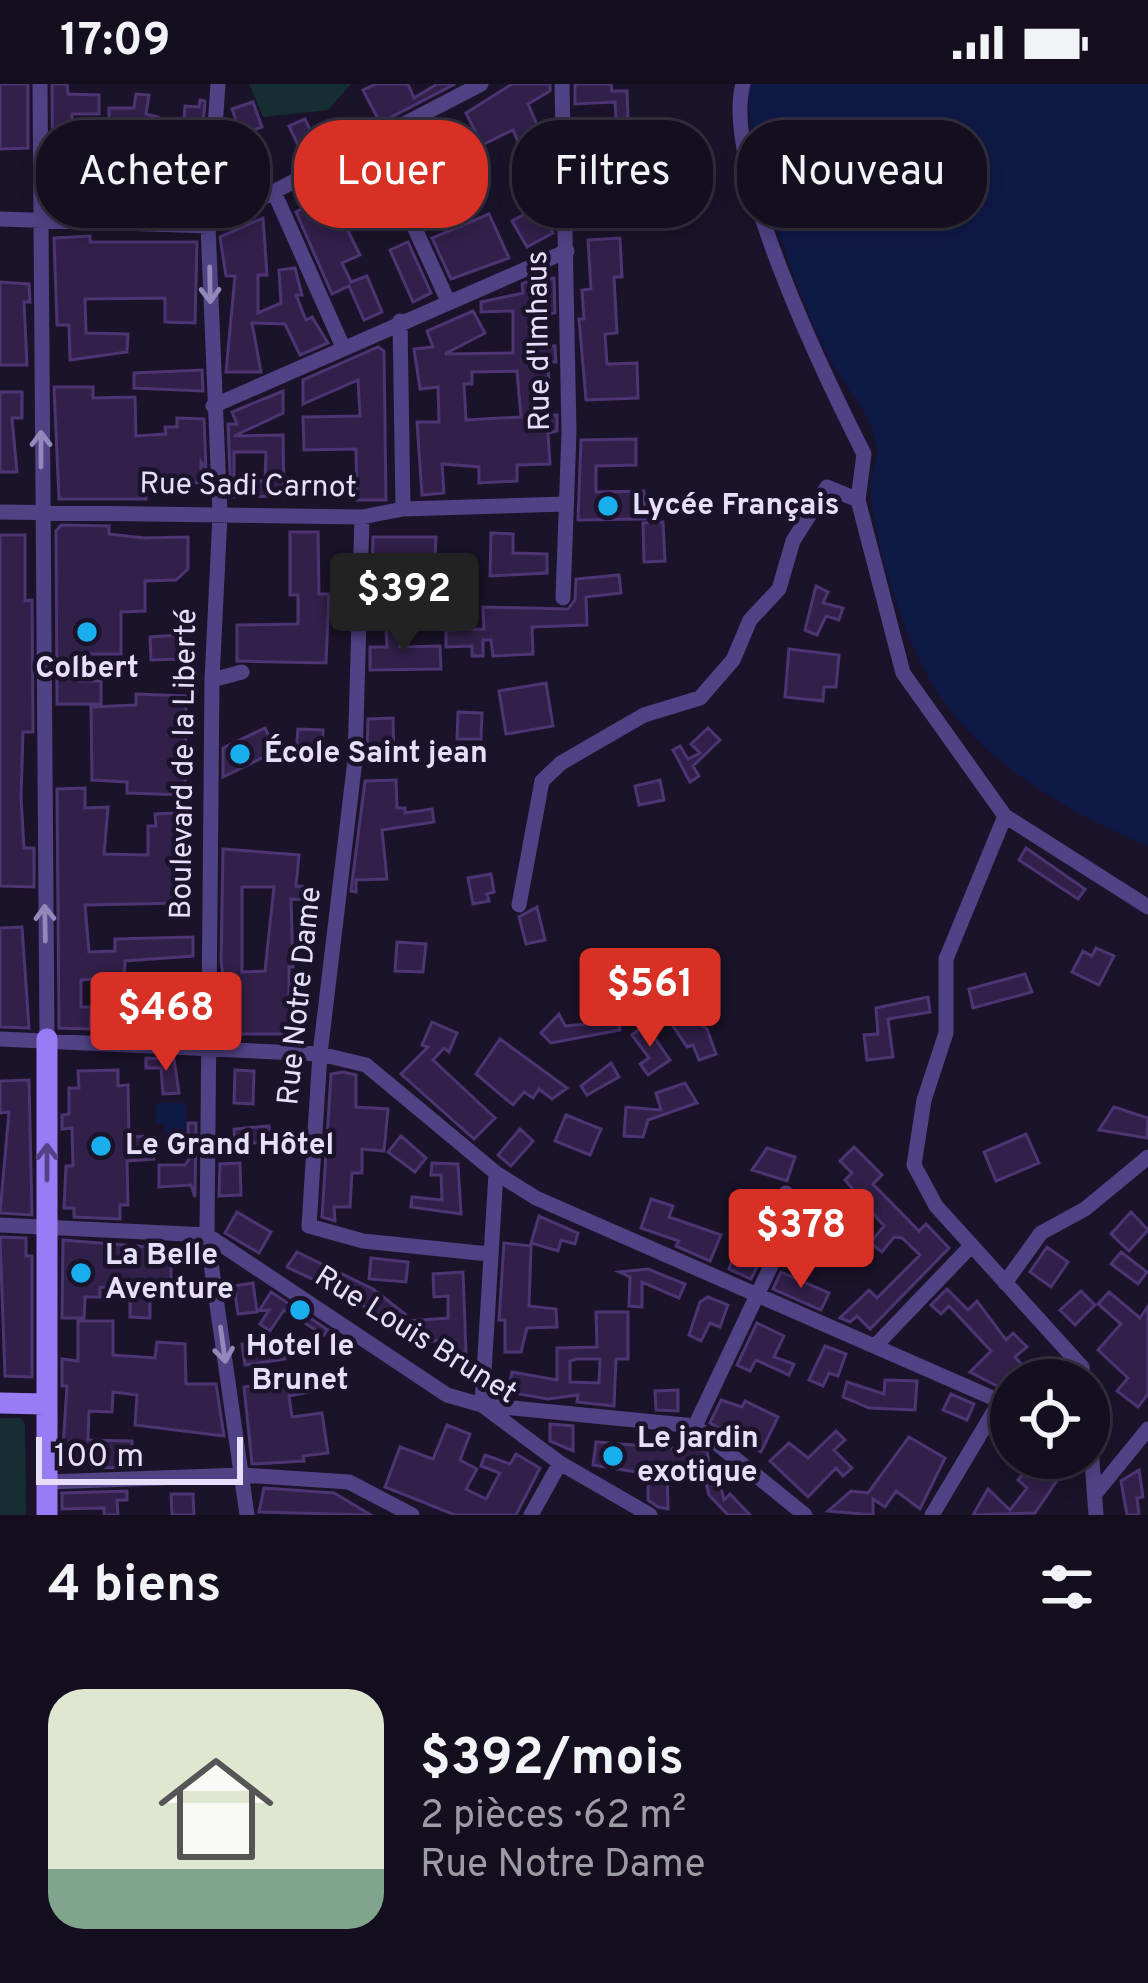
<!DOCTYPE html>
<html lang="fr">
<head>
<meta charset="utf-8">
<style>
  body { margin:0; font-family:Overpass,sans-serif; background:#1d1728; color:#f1f3f6; height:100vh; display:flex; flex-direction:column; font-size:45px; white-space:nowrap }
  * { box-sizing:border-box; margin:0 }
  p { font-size:39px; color:#9d9ca4 }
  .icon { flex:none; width:66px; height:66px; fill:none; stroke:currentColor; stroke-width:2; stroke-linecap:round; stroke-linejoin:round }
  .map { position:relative; height:1431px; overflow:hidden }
  .drawer { display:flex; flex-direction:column; background:#140e1f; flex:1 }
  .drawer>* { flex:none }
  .hud { position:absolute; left:36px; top:36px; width:1077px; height:108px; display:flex; gap:24px }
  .controls { position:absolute; left:990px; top:1275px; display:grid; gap:24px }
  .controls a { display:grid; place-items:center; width:120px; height:120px; border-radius:50%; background:#140e1f; box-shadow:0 6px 18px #0003,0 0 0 3px #332e3d; font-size:60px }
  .scale { position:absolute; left:36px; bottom:30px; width:207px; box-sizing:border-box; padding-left:12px; border:6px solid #e7defc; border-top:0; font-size:33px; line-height:42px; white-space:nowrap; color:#e7defc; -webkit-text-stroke:9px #1b1329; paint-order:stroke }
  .price { position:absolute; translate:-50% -102px; padding:0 27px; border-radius:12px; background:#d93025; color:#fff; font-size:39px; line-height:78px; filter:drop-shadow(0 3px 6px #0008) }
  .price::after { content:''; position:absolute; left:50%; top:72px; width:36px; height:27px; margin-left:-18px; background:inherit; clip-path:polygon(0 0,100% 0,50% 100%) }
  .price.selected { background:#222; color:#fff }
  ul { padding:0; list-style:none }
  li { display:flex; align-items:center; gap:36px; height:300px; padding:0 48px }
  li span { display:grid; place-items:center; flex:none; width:336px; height:240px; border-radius:36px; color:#555 }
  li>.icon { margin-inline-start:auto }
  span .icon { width:144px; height:144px; fill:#fffc; stroke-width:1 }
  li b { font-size:51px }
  h2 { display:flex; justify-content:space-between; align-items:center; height:144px; padding:0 48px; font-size:51px }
  .tag { padding:0 42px; border-radius:48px; background:#140e1f; box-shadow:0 6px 18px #0003,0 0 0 3px #332e3d; font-size:42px; line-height:108px }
  .tag.selected { background:#d93025; color:#fff }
  .status { display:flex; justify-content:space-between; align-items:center; height:84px; padding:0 60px; background:#140e1f; direction:ltr }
  .status svg { height:33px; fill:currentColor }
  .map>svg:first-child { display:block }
</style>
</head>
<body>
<div class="status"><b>17:09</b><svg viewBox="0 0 49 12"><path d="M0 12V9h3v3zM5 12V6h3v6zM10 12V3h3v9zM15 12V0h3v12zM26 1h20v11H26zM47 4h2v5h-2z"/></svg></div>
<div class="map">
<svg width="1148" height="1431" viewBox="0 0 1148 1431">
  <rect width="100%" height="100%" fill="#1b1329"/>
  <path fill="#162e33" d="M249,0h102l-23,26 -65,7z
    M0,1334h20l5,6 1,91h-26z"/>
  <path fill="#0f1946" d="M750,0h398v762c-79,-33 -160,-79 -210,-153 -32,-46 -65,-151 -68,-207 0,-12 8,-24 7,-36 -4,-37 -34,-64 -50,-96 -26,-52 -90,-217 -77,-270z
    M156,1019h30l-1,48h-21l1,-27 -9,-1z"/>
  <path fill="#312049" stroke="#4d3473" stroke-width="3" fill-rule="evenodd" d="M0,0h28v64l-28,1z
    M52,0h15l1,10 31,1v19h-27l-1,27 58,2 7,-24h-27v-11h25l2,-14 13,1 -3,19 12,3 -6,23 15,1 -3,37 -47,-1v26l-64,-1z
    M376,0h32l6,14 23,-14h18l-75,39 -17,-33z
    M512,0h38v7l-22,13 15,34 6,44 -28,6 -6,-30 9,-2 -11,-26 -31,15 -16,-32z
    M575,0h36l1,7h15l1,27 -12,1 -1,-17 -40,2z
    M200,16l5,1 -5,57 -14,-4 6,-24h-9l2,-24 14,1z
    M253,18l9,25 -21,7 -9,-25z
    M305,35l7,15 19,-11 12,19 -38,18 -16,-34z
    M625,49l5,30 -14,2 1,11 -11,1 -9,-9 -4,-30z
    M458,70l16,38 -52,24 -23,-51 21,-10 6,13z
    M266,75l4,17 -31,20 -8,-26z
    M375,87l14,31 -17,7 4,9 -28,13 12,24 -18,8 9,19 16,-6 15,36 -18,8 -15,-34 -17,8 -36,-82z
    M539,122l14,27 -26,14 -15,-26z
    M489,130l20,44 -58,21 -19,-41z
    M263,134l4,57h-9v38l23,-10 -2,-33 16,-2 7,27h-6l10,25 6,-3 16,26 -28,12 -15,-31 -33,-1 9,49h-35l9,-96h-9l-6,-39z
    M90,152v6h107l-2,81 -30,-1v-24l-80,1 1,34 42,1 -1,18 -57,8 -1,-35h-12l-3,-87z
    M620,154l2,39h-8l3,56 -12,1 2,30 30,-1 1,35 -52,2 -7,-81h5l-2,-29 9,-1 -3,-49z
    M408,158l23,51 -18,9 -23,-52z
    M554,194l1,35 -10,1v33l10,-1 1,16h-8l1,23 -8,1v29h16v16l-9,2 2,31 -33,1v16l-38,2v-16l-37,-3 2,29 -22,2 -5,-73h22l-1,-35 -18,2 -6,-40 19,-2 -6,-16 46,-20 12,22 -40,21 68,-1v-42l-32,1v-10l42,-9 -1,-9 11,-5zM517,287l4,46 -55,3 -2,-36h8v-12z
    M0,198l29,2 1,18h-6l3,63h-27z
    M378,263l6,4 2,149h-29l-1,-51 -52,1 -1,-33 57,-1 -2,-36 -55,24v-24z
    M202,286l1,21 -69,-3v-15z
    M54,303h39v11l42,-1 1,39 30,-2 -1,-7h12v-9l27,1 2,50 -5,-7v21l-55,-3v19h-87z
    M283,307v22l-49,23 49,-1 1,61 -53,1 -3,-73h9l-5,-12zM234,368h32l-1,29 -31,-1z
    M0,308h22v26h-10l5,54h-17z
    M636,355v26l-40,1v26l48,-1 1,28 -67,1 3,-80z
    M663,438l2,39 -21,1 -1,-39z
    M61,441l48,1v8l35,4 44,-1v32l-12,11 -31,1v30l-24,1v42h-41l-1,27h22v23h-44l-1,-173z
    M290,448h28l1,62h10l-3,69 -89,-2v-36l61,-1v-29h-8z
    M491,449l22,1v19l34,1v19l-57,3z
    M0,451h25v66l7,-1 1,132h-10l-2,65 3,51h10v39l-34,-1z
    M373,453h63l-1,22h-8l1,27h-25v-14l-31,1z
    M619,491l2,18 -35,4 1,28 -55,2 1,27 -40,2 -2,-16h-8v16h-11v-10l-26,1v-17l38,-1 -1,-22 85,2 7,-9 1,-21z
    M816,502l12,6 -5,11 20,5 -4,12 -13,-4 -9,19 -12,-5z
    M386,543h13l1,20 40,-1 1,23 -71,1v-23h17z
    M178,551l2,24 -29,1 -1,-23z
    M789,565l50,6 -3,32h-12l-1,14 -38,-4z
    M546,599l7,43 -47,8 -7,-43z
    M136,610l50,2 -1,99 -58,-2v-11l-35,-2 -1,-73 45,-2z
    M458,628l24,1 -1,26h-24z
    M393,634l1,36 -27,1 1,-36z
    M265,644l11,23 -53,26v-29z
    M708,644l12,12 -27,26 6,10 -9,6 -17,-32 7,-4 8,13 12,-6 -9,-9z
    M298,645l25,1 -1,24 -26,-1z
    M396,696l1,28h8v5l27,-4 2,13 -52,8 5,49 -31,1v12l-5,-1 14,-110z
    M660,696l4,20 -25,5 -4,-19z
    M85,704v20l23,-1 -4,47 44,1v-29h8l-1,-12 21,-1 -2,77h8v13l-97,2 4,47 26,-1v-12l78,-2v19l-68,5 -2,49 -20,2v-34l-22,2v27h10l-1,22 -31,-1 -2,-239z
    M1026,764l59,41 -7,10 -59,-39z
    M223,765l76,6 -3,31 18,1 -1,13 -22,-1 2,68h-4v27h10l-2,40h-76v-19h7l-7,-54zM242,803h32l-9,84 -23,1z
    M491,790l3,18 -7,2 2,7 -16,3 -5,-26z
    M537,823l8,33 -19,4 -7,-27z
    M22,843l7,101 -29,-1v-99z
    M397,858l29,2 -3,28 -28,-1z
    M1096,864l18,8 -15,29 -27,-13 11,-21 9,5z
    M1025,890l7,18 -59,16 -4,-19z
    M164,907l26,1 5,40 -25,-2v-5l-35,1v-23l29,-1z
    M928,913l2,15 -42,7 5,38 -26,3 -3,-25 14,-1 -2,-26z
    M681,926l26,19 9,25 -17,6 -6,-15 -6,2 -18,-27z
    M559,930l6,12 54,-5 1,9 -69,13 -10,-10z
    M432,938l25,11 -8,19 -5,-4 -11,12 62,58 -21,21 -73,-65 27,-27 -6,-2z
    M645,940l25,36 -22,15 -8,-11 9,-6 -17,-23z
    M500,955l26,19 41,30 -15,11 -13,-10 -6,9 -9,-6 -11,13 -37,-31z
    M146,974l28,1 5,34 -16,1 -2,-26h-15z
    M611,979l8,14 -32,18 -6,-9z
    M118,986v16l10,-1 1,52 23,-1 2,23 -27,2 1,44h-8v14l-46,-2v-9h-10l2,-42h7l-1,-38 -10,1v-14l7,-1v-26h10l-1,-17z
    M235,986l19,1 -1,33 -19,-1z
    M343,988l13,3v32l32,2 -4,42 -22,-2v24h-10l-2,34h-16l1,14 -13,-4 9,-143z
    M29,996l3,135 -32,-2 9,-101 -9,1v-32z
    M685,999l12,20 -49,17 -5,17 -19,-1 2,-29 35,3 -5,-17z
    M1114,1023l34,11 -1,20 -48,-8z
    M566,1031l35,14 -11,26 -35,-14z
    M188,1039h8l-1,74 -4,-12 -32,2v-22h26l4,-6z
    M269,1042l1,16 -35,2 -1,-15z
    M520,1045l13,12 -22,25 -13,-11z
    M1026,1050l13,29 -43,18 -12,-29z
    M401,1052l25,22 -11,14 -27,-20z
    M854,1063l28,28 -9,9 46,47 7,-7 23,24 -79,81 -13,-13 -7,6 -10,-4 29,-28 8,8 43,-43 -18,-17 -8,-1 -12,15 -12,-9 14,-17 -39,-46 7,-7 -12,-12z
    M767,1064l28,9 -8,24 -35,-11z
    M240,1079l1,32 -22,1 1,-32z
    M432,1079l26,1 3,50 -50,-7 1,-10 30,3 -1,-25h-10z
    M651,1115l22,7 -4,11 52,18 -11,26 -34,-15 3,-5 -38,-13z
    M237,1128l34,20 -12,21 -34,-20z
    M1131,1128l17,18 -19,21 -18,-17z
    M769,1130l6,3 1,11 -25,51 -22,-10 15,-39 17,7z
    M539,1132l39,17 -3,11 -14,-4 -3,11 -27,-8z
    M0,1153l26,1v18h6v121l-27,-1z
    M63,1156l108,9v30h-6l1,14h-16v25l-20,-1v-28l-30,-2v10h-15l-1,21h-22z
    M504,1159l27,3 -2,60 27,3 1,18 -30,1 -6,24h-16v-32h-6z
    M1047,1163l21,15 -17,25 -21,-15z
    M297,1168l76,37 32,25 -13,17 -34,-30 -71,-34z
    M1121,1168l26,20 -9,12 -27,-20z
    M371,1174l37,4 -2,20 -37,-3z
    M648,1185l37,15 -6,14 -37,-16v25l-13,-1 1,-29 -11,-5z
    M463,1188l3,80h-21v-12l-36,3 -1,-22 40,-3v-22l-14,1 -1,-23z
    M781,1188l48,21 -8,17 -48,-21z
    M253,1199l4,29 -19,2 -4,-28z
    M947,1205l21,21 9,-9 29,39 7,-7 14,14 -12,10 21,23h-25v13l-41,-21 21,-21 -42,-45 -8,8 -10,-9z
    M1081,1207l14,14 -20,20 -15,-15z
    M271,1208l57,38 -4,5 -40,-25 -14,21 -10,-7 9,-14 -10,1z
    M1109,1208l31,26 8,-12v88l-10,13 -21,-16 11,-13 -30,-28 23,-26 -23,-20z
    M708,1213l20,8 -8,22 -10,-4 -9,18 -12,-6 11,-33z
    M596,1228h32v47h-12l-2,47 -37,-4 1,-7 -30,4 -40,-7 4,-20 45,8v-32l40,-1zM576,1275h24l-1,24 -29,-1v-21z
    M78,1237h35v34l42,3 2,-16 28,2 1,40h30l8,52 -89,-11 2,-30 -24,-3 -1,20 -23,-1 -1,29 44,1v26l-39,1v-6h-31l5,-76h-5v-27l16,2z
    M757,1239l27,13 -10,21 20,7 -5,11 -33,-15 -6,11 -13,-6z
    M283,1256l2,19 -40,6 -3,-21z
    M825,1262l21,8 -8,22 -9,-3 -6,13 -14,-6z
    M311,1294l2,13 -24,5 3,21 30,-4 6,40 -25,3 1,5 -52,3 -8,-77z
    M885,1296l32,1 -2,29 -46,-2 -26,-11 4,-15 37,12z
    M678,1306v21l-22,-1 -1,-19z
    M951,1310l23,10 -7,16 -24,-10z
    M721,1316l21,7 3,-6 33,16 -17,35 -51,-29z
    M550,1340l23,2v25l-23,-10z
    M447,1341l23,9 -10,26 17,9 -11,20 20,10 14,-26 -19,-7 4,-11 25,9 6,-10 24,14 -24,47h-61l-70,-28 15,-40 33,12z
    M836,1347l9,9 -11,10 18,18 -9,8 -7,-8 -28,29 -38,-36 19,-18 19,15z
    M909,1353l36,21 -25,51 -24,-18 -11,16 -12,-8v16l-45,-4 23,-20 17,2z
    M596,1358l111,9 4,24h-17v-7l-27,1 1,40 -10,-2 -10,-7v-26l-55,-9z
    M1024,1374h31l11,9 -31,46 -62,2 15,-26 22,21 17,-22 -9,-8 13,-16z
    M1139,1386l4,27 -6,1 2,17h-12l-6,-34z
    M719,1395l5,21 6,-6 20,21h-22l-19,-20 -3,-12z
    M264,1404l70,5 37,22 -112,-3z
    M127,1407v9h-10l1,15h-14v-7l-42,1v-16z
    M171,1410h22l1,21h-22z"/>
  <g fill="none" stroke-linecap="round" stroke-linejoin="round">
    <path stroke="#514285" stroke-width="15" d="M40,0l7,955
      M218,0l-10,142 12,289 -8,165 -5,555 40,280
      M562,0l7,348 -6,166
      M743,0c-22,79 82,293 121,370l-6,46 45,173 102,143 143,91
      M374,55l74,162
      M274,108l69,155
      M0,135l208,7 273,-142
      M400,237l3,188
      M213,322l354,-155
      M0,428l362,5 41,-8 163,-5
      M362,433l-7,243 -35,294 -11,172 54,15 126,13
      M212,596l30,-8
      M1005,732l-59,143v74l-22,67 -10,65 22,41 146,161 2,13
      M519,821l23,-124 19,-18 83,-48 56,-17 33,-38 17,-40 29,-31 14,-48 34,-54 31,13
      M0,955l320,15 46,11 130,108 40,25 475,208
      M496,1089l-14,232 213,21 110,89
      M0,1141l207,10 240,160 35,10 78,58 90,52
      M1005,1199l36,-50 44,-24 63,-52
      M877,1260l94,-98
      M1089,1336l7,95
      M695,1342l93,-196 -2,-37
      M47,1398l195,-7 107,7 63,33
      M1095,1410l53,-65
      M531,1431l29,-52
      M932,1431l68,-114"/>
    <path stroke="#977cf5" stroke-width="21" d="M0,1319l45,1
      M47,1431v-476"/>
  </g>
  <defs><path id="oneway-shaft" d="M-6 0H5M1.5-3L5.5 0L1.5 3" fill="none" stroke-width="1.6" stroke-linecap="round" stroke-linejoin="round" transform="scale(3)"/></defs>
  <g stroke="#9488bb">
    <use href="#oneway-shaft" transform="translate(210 201) rotate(89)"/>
    <use href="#oneway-shaft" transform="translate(41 365) rotate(-90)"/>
    <use href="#oneway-shaft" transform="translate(45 839) rotate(-91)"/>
    <use href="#oneway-shaft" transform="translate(223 1261) rotate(82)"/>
  </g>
  <use stroke="#534285" href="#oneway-shaft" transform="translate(47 1078) rotate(-90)"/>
  <g fill="#19afee" stroke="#1b1329" stroke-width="4.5">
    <circle cx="608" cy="422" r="12"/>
    <circle cx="87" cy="548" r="12"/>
    <circle cx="240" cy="670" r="12"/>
    <circle cx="101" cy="1062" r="12"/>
    <circle cx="81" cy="1189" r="12"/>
    <circle cx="300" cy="1226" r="12"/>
    <circle cx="613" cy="1372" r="12"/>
  </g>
  <g text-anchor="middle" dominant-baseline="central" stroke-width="9" stroke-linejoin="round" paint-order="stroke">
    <g font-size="30" fill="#e7defc" stroke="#1b1329">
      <text transform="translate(540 257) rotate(-91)">Rue d'Imhaus</text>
      <text transform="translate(248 403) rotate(1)">Rue Sadi Carnot</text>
      <text transform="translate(185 680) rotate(-89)">Boulevard de la Liberté</text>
      <text transform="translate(301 912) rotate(-84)">Rue Notre Dame</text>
      <text transform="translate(415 1252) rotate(32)">Rue Louis Brunet</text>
    </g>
    <g font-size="30" font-weight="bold" fill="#e7defc" stroke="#1b1329" text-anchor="start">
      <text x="632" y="422">Lycée Français</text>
      <text x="87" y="585" text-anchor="middle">Colbert</text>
      <text x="264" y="670">École Saint jean</text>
      <text x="125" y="1062">Le Grand Hôtel</text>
      <text x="105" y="1172">La Belle<tspan x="105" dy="34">Aventure</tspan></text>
      <text x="300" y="1263" text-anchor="middle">Hotel le<tspan x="300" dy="34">Brunet</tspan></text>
      <text x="637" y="1355">Le jardin<tspan x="637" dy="34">exotique</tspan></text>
    </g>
  </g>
</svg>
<div class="controls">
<a><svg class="icon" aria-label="locate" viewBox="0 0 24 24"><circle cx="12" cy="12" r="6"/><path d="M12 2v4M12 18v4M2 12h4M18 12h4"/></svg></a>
</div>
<div class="scale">100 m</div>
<b class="price selected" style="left:404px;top:571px">$392</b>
<b class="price" style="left:650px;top:966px">$561</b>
<b class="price" style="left:166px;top:990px">$468</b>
<b class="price" style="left:801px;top:1207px">$378</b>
<div class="hud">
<a class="tag">Acheter</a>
<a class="tag selected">Louer</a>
<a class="tag">Filtres</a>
<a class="tag">Nouveau</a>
</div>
</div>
<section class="drawer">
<h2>4 biens<svg class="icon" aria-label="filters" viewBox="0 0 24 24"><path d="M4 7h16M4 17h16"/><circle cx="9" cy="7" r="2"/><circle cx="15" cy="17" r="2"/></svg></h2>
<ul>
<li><span style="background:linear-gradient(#dfe7d0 75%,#7fa58c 0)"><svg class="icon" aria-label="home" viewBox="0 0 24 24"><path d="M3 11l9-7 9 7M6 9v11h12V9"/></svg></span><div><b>$392/mois</b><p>2 pièces · 62 m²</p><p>Rue Notre Dame</p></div></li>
</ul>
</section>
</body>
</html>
